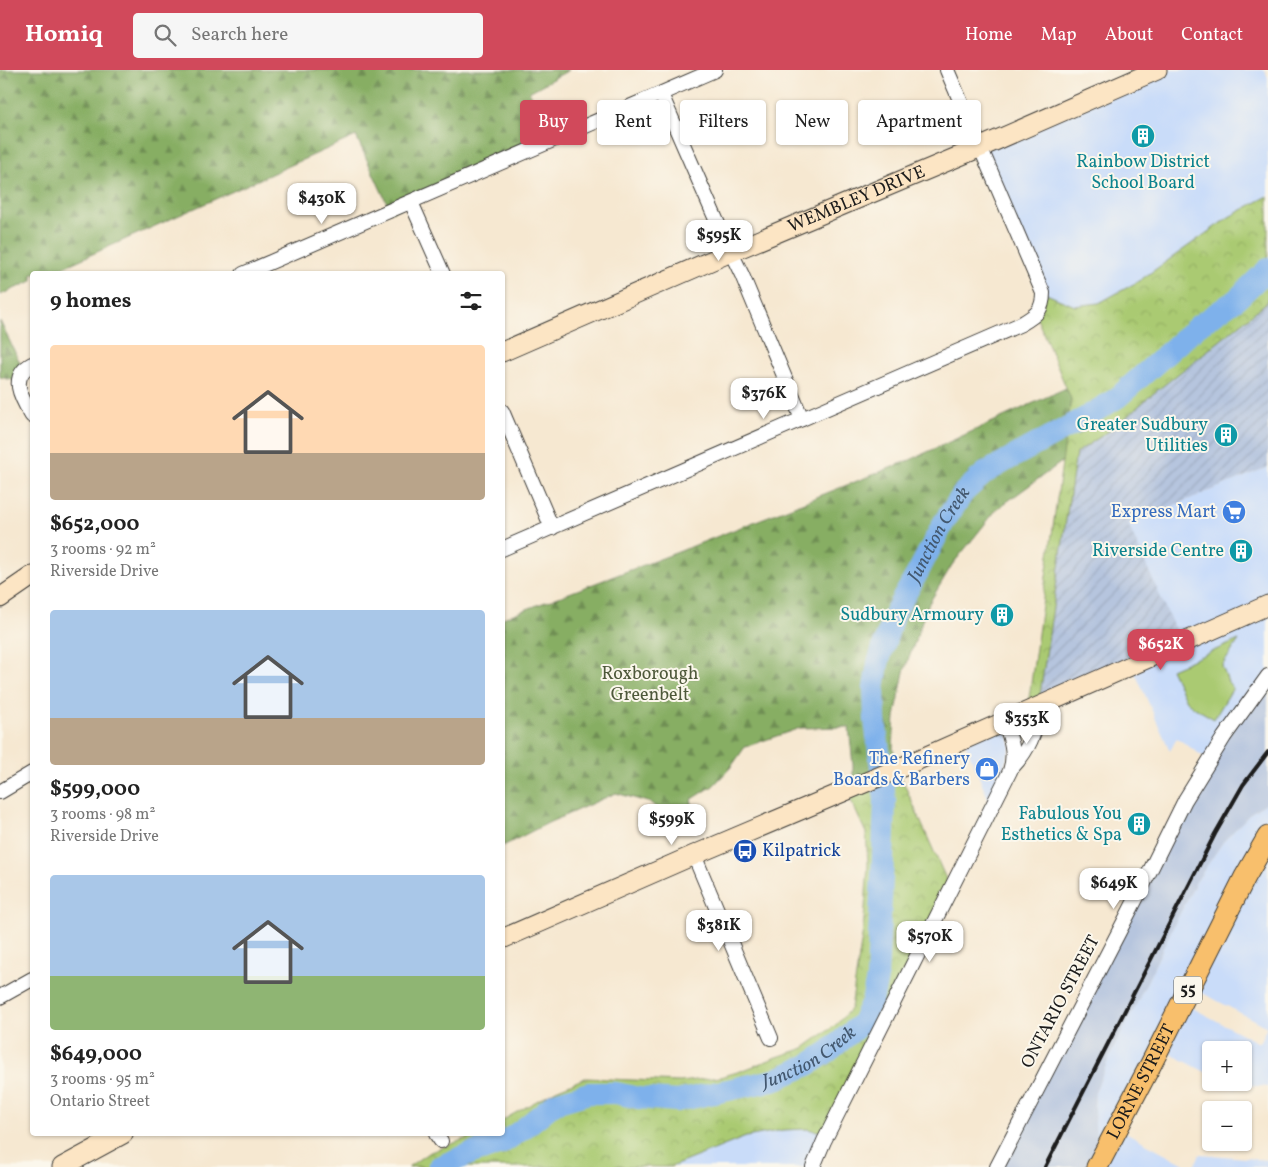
<!DOCTYPE html>
<html lang="en">
<head>
<meta charset="utf-8">
<style>
  body { margin:0; font-family:Vollkorn,serif; background:#f6f6f6; color:#222; height:100vh; display:flex; flex-direction:column; font-size:19px; white-space:nowrap }
  * { box-sizing:border-box; margin:0 }
  p { font-size:16px; color:#767676 }
  .icon { flex:none; width:28px; height:28px; fill:none; stroke:currentColor; stroke-width:2; stroke-linecap:round; stroke-linejoin:round }
  .map { position:relative; flex:1; overflow:hidden }
  .sheet { position:absolute; left:30px; top:201px; width:475px; height:865px; display:flex; flex-direction:column; background:#fff; border-radius:5px; box-shadow:0 1px 4px #0004 }
  .sheet>* { flex:none }
  .banner { position:absolute; left:520px; top:30px; width:475px; height:45px; display:flex; gap:10px }
  .controls { position:absolute; left:1202px; top:971px; display:grid; gap:10px }
  .controls a { display:grid; place-items:center; width:50px; height:50px; border-radius:5px; background:#fff; box-shadow:0 1px 4px #0004; font-size:25px }
  .price { position:absolute; translate:-50% -42px; padding:0 11px; border-radius:10px; background:#fff; color:#222; font-size:16px; line-height:32px; filter:drop-shadow(0 1px 2px #0008) }
  .price::after { content:''; position:absolute; left:50%; top:30px; width:15px; height:11px; margin-left:-8px; background:inherit; clip-path:polygon(0 0,100% 0,50% 100%) }
  .price.on { background:#d1495b; color:#fff }
  ul { padding:0; list-style:none }
  li { display:grid; align-content:center; gap:10px; height:265px; padding:0 20px }
  li span { display:grid; place-items:center; height:155px; border-radius:5px; color:#555 }
  li>.icon { margin-inline-start:auto }
  span .icon { width:90px; height:90px; fill:#fffc; stroke-width:1 }
  li b { font-size:21px }
  h2 { display:flex; justify-content:space-between; align-items:center; height:60px; padding:0 20px; font-size:21px }
  .pill { padding:0 18px; border-radius:5px; background:#fff; box-shadow:0 1px 4px #0004; font-size:18px; line-height:45px }
  .pill.on { background:#d1495b; color:#fff }
  header { display:flex; align-items:center; gap:30px; box-sizing:border-box; height:70px; padding:0 25px; background:#d1495b; color:#fff }
  header strong { font-size:24px }
  nav { display:flex; gap:28px; margin-inline-start:auto; font-size:18px }
  .search { width:350px; height:45px; background:#f6f6f6; display:flex; align-items:center; gap:12px; box-sizing:border-box; padding:0 18px; border-radius:5px; color:#767676; font-size:19px }
  .map>svg:first-child { display:block }
</style>
</head>
<body>
<header>
<strong>Homiq</strong>
<div class="search"><svg class="icon" aria-label="search" viewBox="0 0 24 24"><circle cx="10" cy="10" r="6"/><path d="M15 15l6 6"/></svg>Search here</div>
<nav><a>Home</a><a>Map</a><a>About</a><a>Contact</a></nav>
</header>
<div class="map">
<svg width="1268" height="1097" viewBox="0 0 1268 1097">
  <defs>
    <pattern id="industrial-furrows" width="10" height="10" patternUnits="userSpaceOnUse" patternTransform="scale(1.25)"><rect width="10" height="10" fill="#b6c5de"/><path d="M-1 1l2-2M0 10L10 0M9 11l2-2" fill="none" stroke="#9ca9be"/></pattern>
    <pattern id="forest-firs" width="22" height="20" patternUnits="userSpaceOnUse" patternTransform="scale(1.25)"><rect width="22" height="20" fill="#87ae64"/><path d="M5 1l3.5 6h-7zM16 11l3.5 6h-7z" fill="#6e8d52"/></pattern>
    <pattern id="park-crowns" width="20" height="18" patternUnits="userSpaceOnUse" patternTransform="scale(1.25)"><rect width="20" height="18" fill="#aaca72"/><path d="M2 6a3 3 0 1 1 6 0M12 15a3 3 0 1 1 6 0" fill="none" stroke="#92ad62"/></pattern>
  </defs>
  <rect width="100%" height="100%" fill="#fbf7ec"/>
  <filter id="ink" filterUnits="userSpaceOnUse"><feTurbulence type="fractalNoise" baseFrequency=".02" numOctaves="2"/><feDisplacementMap in="SourceGraphic" scale="10" xChannelSelector="R" yChannelSelector="G"/><feConvolveMatrix kernelMatrix="1 2 1 2 8 2 1 2 1" color-interpolation-filters="sRGB"/></filter>
  <filter id="wash" filterUnits="userSpaceOnUse"><feTurbulence type="fractalNoise" baseFrequency=".0096" numOctaves="4" result="noise"/><feDisplacementMap in="SourceGraphic" scale="20" xChannelSelector="R" yChannelSelector="G"/><feGaussianBlur stdDeviation="1.12" result="paint"/><feColorMatrix in="noise" values="0 0 0 0 0 0 0 0 0 0 0 0 0 0 0 0 0 1.4 0 .05"/><feComposite in="paint" operator="in"/></filter>
  <g filter="url(#wash)">
    <rect width="100%" height="100%" fill="#f6e8d1"/>
    <path fill="#c9dcf9" fill-rule="evenodd" d="M1160,0h105l3,8v118l-39,21 -90,64 -40,22 -24,3 -31,-13 -62,-145z
      M1268,397v207l-60,86 -31,-22 -7,13 -38,-85 -4,-142z
      M1004,652l7,24 -20,60 -27,-66z
      M1268,732v285l-30,-3 -2,4 -11,-5 19,-1v-32h-33v25l-53,-28 -42,80 74,40h-95l-1,-57 1,-18 18,-43 22,-42 36,-76 25,-49 27,-40 29,-30zM1191,917l76,40 -8,16 -76,-40z
      M807,1059l20,4 -15,34h-140l74,-30 37,-7z
      M1200,1084l68,6v7h-74z"/>
    <path fill="url(#industrial-furrows)" d="M1268,231v166l-140,57 53,119 -143,65 38,-255 39,-26 34,-30 78,-62z"/>
    <path fill="#b6c5de" d="M1268,604v128l-16,10 -29,30 -27,40 -25,49 -36,76 -22,42 -18,43 -1,18 4,52 -3,5h-99l188,-367z"/>
    <path fill="#aaca72" stroke="#637347" d="M1239,570l-17,26 6,16 5,6 -19,31 -19,-11 -9,-7 -15,-32z"/>
    <path fill="url(#forest-firs)" stroke="#526540" d="M0,0h569l-40,22 24,50 -162,70 -35,-76 -308,138h-16v7l-32,14z
      M0,251l24,50 -4,11 -20,-5z
      M1066,318l5,10 -8,63 -66,48 -45,56 -24,40 -24,67 -9,45 -2,31 5,22 -45,20v-25l-4,-38 -49,1 -55,19 -14,20 -18,19 -22,14 5,13 -18,14 -27,-24 -35,-10 -68,30 -45,23v-228l175,-66 232,-92z"/>
    <path fill="url(#park-crowns)" stroke="#637347" d="M1268,126v105l-41,34 -78,62 -34,30 -39,26 -38,255 -11,4 44,-313 -35,-83 8,-23 31,13 24,-3 40,-22 90,-64z
      M898,700l52,118 -123,245 -20,-4 -24,1 -37,7 -75,30h-263l20,-14 50,-19h24l1,-14 53,-30 29,-12 95,4 40,-5 21,-6 36,-14 27,-9 33,-24 14,-16 11,-71 3,-29 3,-44 -2,-31 -19,-41z"/>
    <g fill="none" stroke-linecap="round" stroke-linejoin="round">
      <path stroke="#7eb1eb" stroke-width="22" id="s1" d="M439,1097l33,-14 29,-9 22,-15 32,-26 34,-10h27l22,5 39,3 97,-21 34,-15 21,-14 32,-27 11,-22 5,-24 6,-121 2,-57 -10,-80 -1,-32 4,-25 16,-49 24,-42 26,-50 20,-30 21,-19 24,-14 74,-40 34,-21 82,-73 38,-26 31,-30"/>
    </g>
  </g>
  <g filter="url(#ink)">
    <g fill="none" stroke-linecap="round" stroke-linejoin="round">
      <g stroke="#3d3b37" stroke-width="16">
        <path id="street" d="M661,24l64,146 17,35 60,144
          M411,132l32,72
          M243,204l472,-204
          M32,294c-24,13 -10,35 0,52
          M502,341l50,117
          M502,479l519,-225c15,-9 22,-13 22,-31l-96,-223
          M1010,700c19,-20 26,-37 30,-65
          M0,722l32,-19
          M694,785l77,183
          M0,927l32,-18
          M436,1064l5,7
          M813,1097l11,-26 186,-370c6,-18 1,-33 -6,-49
          M997,1097l142,-274 46,-93 39,-63 44,-61"/>
      </g>
      <g stroke="#3d3b37" stroke-width="21">
        <g id="secondary">
          <path id="s2" d="M502,282l229,-100 250,-105 176,-77"/>
          <path d="M0,528l32,-22"/>
          <path d="M502,869l192,-84 208,-88 366,-162"/>
          <path d="M62,1097l61,-33"/>
        </g>
      </g>
      <g stroke="#3d3b37" stroke-width="23">
        <g id="primary">
          <path id="s3" d="M1097,1097l55,-105 93,-185 23,-40"/>
        </g>
      </g>
      <use href="#street" stroke="#fff" stroke-width="14"/>
      <use href="#secondary" stroke="#fce5c4" stroke-width="19"/>
      <use href="#primary" stroke="#f8bf6c" stroke-width="21"/>
      <path stroke="#1c1c1c" stroke-width="4" d="M1045,1097l170,-333 28,-49 25,-33"/>
    </g>
  </g>
  <defs>
    <g id="building-disc" transform="scale(1.25)"><circle r="9.5" fill="#0f9aa8" stroke="#fbf7ec"/><path d="M-4-6H4V6H1V3H-1V6H-4ZM-2.5-4.3h1.7v1.8h-1.7ZM.8-4.3h1.7v1.8H.8ZM-2.5-1h1.7V.8h-1.7ZM.8-1h1.7V.8H.8Z" fill="#fff"/></g>
    <g id="supermarket-disc" transform="scale(1.25)"><circle r="9.5" fill="#3f7fe0" stroke="#fbf7ec"/><path d="M-6-5.5h2.5l.6 2H6L4.5 2H-2.5L-4.4-4H-6ZM-1.5 3.2a1.3 1.3 0 1 0 .1 0ZM3 3.2a1.3 1.3 0 1 0 .1 0Z" fill="#fff"/></g>
    <g id="shop-disc" transform="scale(1.25)"><circle r="9.5" fill="#3f7fe0" stroke="#fbf7ec"/><path d="M-5-2.5h2.3a2.7 3.5 0 0 1 5.4 0H5L5.5 6h-11ZM-1.5-2.5h3a1.5 2.3 0 0 0-3 0Z" fill="#fff"/></g>
    <g id="bus-disc" transform="scale(1.25)"><circle r="9.5" fill="#1a4fb4" stroke="#fbf7ec"/><path d="M-5-6H5V4H4V6H2V4H-2V6H-4V4H-5ZM-3.5-4V0h7V-4ZM-3.5 1.2v1.5H-2V1.2ZM2 1.2v1.5H3.5V1.2Z" fill="#fff"/></g>
  </defs>
  <g fill-rule="evenodd">
    <use href="#building-disc" x="1143" y="66"/>
    <use href="#building-disc" x="1226" y="365"/>
    <use href="#supermarket-disc" x="1234" y="442"/>
    <use href="#building-disc" x="1241" y="481"/>
    <use href="#building-disc" x="1002" y="545"/>
    <use href="#shop-disc" x="987" y="699"/>
    <use href="#building-disc" x="1139" y="754"/>
    <use href="#bus-disc" x="745" y="781"/>
  </g>
  <g text-anchor="middle" dominant-baseline="central" stroke-width="4" stroke-linejoin="round" paint-order="stroke">
    <rect fill="#fbf7ec" stroke="#5f5e5a" stroke-width="1" x="1174" y="906.5" width="28" height="27" rx="4"/>
    <g font-size="16" font-weight="bold" fill="#1c1c1c">
      <text x="1188" y="920">55</text>
    </g>
    <g font-size="18" fill="#0d838f" stroke="#fbf7ec" text-anchor="end">
      <text x="1143" y="92" text-anchor="middle">Rainbow District<tspan x="1143" dy="21">School Board</tspan></text>
      <text x="1208" y="355">Greater Sudbury<tspan x="1208" dy="21">Utilities</tspan></text>
      <text x="1224" y="481">Riverside Centre</text>
      <text x="984" y="545">Sudbury Armoury</text>
      <text x="1122" y="744">Fabulous You<tspan x="1122" dy="21">Esthetics &amp; Spa</tspan></text>
    </g>
    <g font-size="18" fill="#1c1c1c" stroke="#fbf7ec">
      <text stroke="none"><textPath href="#s2" startOffset="386">WEMBLEY DRIVE</textPath></text>
      <text transform="translate(1061 932) rotate(-62)">ONTARIO STREET</text>
      <text stroke="none"><textPath href="#s3" startOffset="96">LORNE STREET</textPath></text>
    </g>
    <g font-size="18" fill="#366cbe" stroke="#fbf7ec" text-anchor="end">
      <text x="1216" y="442">Express Mart</text>
      <text x="970" y="689">The Refinery<tspan x="970" dy="21">Boards &amp; Barbers</tspan></text>
    </g>
    <g font-size="18" fill="#4e593a" stroke="#fbf7ec">
      <text x="650" y="604">Roxborough<tspan x="650" dy="21">Greenbelt</tspan></text>
    </g>
    <g font-size="18" fill="#164399" stroke="#fbf7ec" text-anchor="start">
      <text x="762" y="781">Kilpatrick</text>
    </g>
    <g font-size="19" font-style="italic" fill="#43586f" stroke="#fbf7ec">
      <text stroke="none"><textPath href="#s1" startOffset="970">Junction Creek</textPath></text>
      <text stroke="none"><textPath href="#s1" startOffset="399">Junction Creek</textPath></text>
    </g>
  </g>
</svg>
<div class="controls">
<a>+</a>
<a>−</a>
</div>
<b class="price" style="left:322px;top:155px">$430K</b>
<b class="price" style="left:719px;top:192px">$595K</b>
<b class="price" style="left:764px;top:350px">$376K</b>
<b class="price on" style="left:1161px;top:601px">$652K</b>
<b class="price" style="left:1027px;top:675px">$353K</b>
<b class="price" style="left:672px;top:776px">$599K</b>
<b class="price" style="left:1114px;top:840px">$649K</b>
<b class="price" style="left:719px;top:882px">$381K</b>
<b class="price" style="left:930px;top:893px">$570K</b>
<div class="banner">
<a class="pill on">Buy</a>
<a class="pill">Rent</a>
<a class="pill">Filters</a>
<a class="pill">New</a>
<a class="pill">Apartment</a>
</div>
<section class="sheet">
<h2>9 homes<svg class="icon" aria-label="filters" viewBox="0 0 24 24"><path d="M4 7h16M4 17h16"/><circle cx="9" cy="7" r="2"/><circle cx="15" cy="17" r="2"/></svg></h2>
<ul>
<li><span style="background:linear-gradient(#ffd9b3 70%,#b9a48a 0)"><svg class="icon" aria-label="home" viewBox="0 0 24 24"><path d="M3 11l9-7 9 7M6 9v11h12V9"/></svg></span><div><b>$652,000</b><p>3 rooms · 92 m²</p><p>Riverside Drive</p></div></li>
<li><span style="background:linear-gradient(#a9c7e8 70%,#b9a48a 0)"><svg class="icon" aria-label="home" viewBox="0 0 24 24"><path d="M3 11l9-7 9 7M6 9v11h12V9"/></svg></span><div><b>$599,000</b><p>3 rooms · 98 m²</p><p>Riverside Drive</p></div></li>
<li><span style="background:linear-gradient(#a9c7e8 65%,#8fb573 0)"><svg class="icon" aria-label="home" viewBox="0 0 24 24"><path d="M3 11l9-7 9 7M6 9v11h12V9"/></svg></span><div><b>$649,000</b><p>3 rooms · 95 m²</p><p>Ontario Street</p></div></li>
</ul>
</section>
</div>
</body>
</html>
